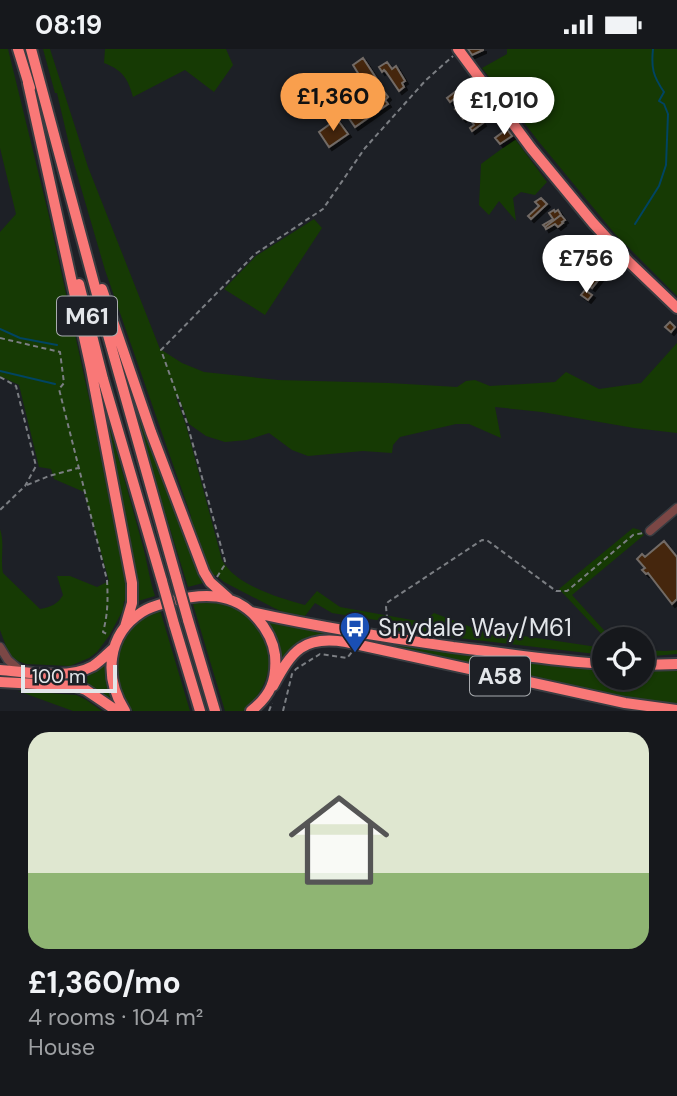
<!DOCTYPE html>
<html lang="en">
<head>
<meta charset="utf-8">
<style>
  body { margin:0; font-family:"DM Sans",sans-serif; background:#1f2125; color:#f1f3f6; height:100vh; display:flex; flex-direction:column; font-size:26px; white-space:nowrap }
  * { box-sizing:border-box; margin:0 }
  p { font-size:23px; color:#9ea0a3 }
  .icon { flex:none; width:38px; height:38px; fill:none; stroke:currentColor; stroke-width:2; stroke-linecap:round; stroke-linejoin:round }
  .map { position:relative; height:662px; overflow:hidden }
  .side { display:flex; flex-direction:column; background:#16181c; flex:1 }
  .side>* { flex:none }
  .controls { position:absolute; left:592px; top:578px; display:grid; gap:14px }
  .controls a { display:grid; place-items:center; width:63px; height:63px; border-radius:50%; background:#16181c; box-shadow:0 2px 5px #0004,0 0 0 2px #35373b; font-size:35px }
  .scale { position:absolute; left:21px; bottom:18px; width:96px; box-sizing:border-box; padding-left:7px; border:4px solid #e3e6ea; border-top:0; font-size:19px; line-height:24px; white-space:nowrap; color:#e3e6ea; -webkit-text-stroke:5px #1d2026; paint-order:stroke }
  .price { position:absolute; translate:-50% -60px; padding:0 16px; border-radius:24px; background:#fff; color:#222; font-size:23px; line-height:46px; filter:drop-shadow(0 2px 4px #0008) }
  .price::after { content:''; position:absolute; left:50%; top:42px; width:21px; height:16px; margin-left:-10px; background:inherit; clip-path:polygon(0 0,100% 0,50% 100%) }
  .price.active { background:#f99f4d; color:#111 }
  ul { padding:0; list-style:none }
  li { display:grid; align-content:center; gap:14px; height:371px; padding:0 28px }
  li+li { border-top:2px solid #35373b }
  li span { display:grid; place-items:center; height:217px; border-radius:21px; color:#555 }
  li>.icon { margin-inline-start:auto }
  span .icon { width:126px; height:126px; fill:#fffc; stroke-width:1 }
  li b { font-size:30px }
  .status { display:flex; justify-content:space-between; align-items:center; height:49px; padding:0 35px; background:#16181c; direction:ltr }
  .status svg { height:19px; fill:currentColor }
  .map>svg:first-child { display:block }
</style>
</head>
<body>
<div class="status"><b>08:19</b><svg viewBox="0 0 49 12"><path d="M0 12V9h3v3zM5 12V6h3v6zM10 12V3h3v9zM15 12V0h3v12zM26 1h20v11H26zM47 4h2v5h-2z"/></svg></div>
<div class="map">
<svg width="677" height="662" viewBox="0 0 677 662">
  <defs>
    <filter id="shadow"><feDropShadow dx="3" dy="3" stdDeviation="0" flood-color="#0009"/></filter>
  </defs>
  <rect width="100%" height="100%" fill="#1d2026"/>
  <path fill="#163a04" d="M0,0h8l41,167 42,191 34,174 2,1 1,19h-4l-1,9 -14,26 -12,16 -8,6 -19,8 -44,-2 -8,-3 -7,-5 -5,-10 -6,-16v-101c5,15 0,29 3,44l37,36c11,-2 18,-5 23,-14l-6,-19h13l27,11 12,-6 -25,-89 -30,-13 -3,-10 -12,-2 -20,-82 -19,-9v-144l16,-18 -16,-66z
    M43,0h7l38,118 72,182 22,14 22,9 74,8 111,3 68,4 9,-6 9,-1 15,6 65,-4 11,-10 33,17 42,-6 36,-40v90l-43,-5 -92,-16 -47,-5 6,31 -32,-14h-13l-56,13 -7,8 -1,8 -29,-2 -55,5 -16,-6 -23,-17 -22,7 -22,2 -19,-6 -17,-12 -10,-26 -3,-1 10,28 36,135c13,25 57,38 83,45l12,-14 23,16 83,15 11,-9 42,16 128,19v7l-214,-25 -1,-8 -57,-9 -17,-10 -10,13 -22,-4 -9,-4 -50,-26 -8,-7 -3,1 -10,-16 3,-2 -16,-40 1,-2 -86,-246 -33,-113 -15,-64h-2z
    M105,0h121l7,16 -19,27 -29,-22 -52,27c-5,-19 -11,-27 -29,-34z
    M507,0h170v247l-62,-62 -76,-92 -57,-74 25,-14z
    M515,90l32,43 -12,13 -14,-3 -8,6 3,23 -17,-20 -10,14 -10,-10 2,-41z
    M314,170l8,9 -57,87 -41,-26 32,-33z
    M130,339h1l76,194 -19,5 -26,-84z
    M104,362h1c13,44 25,88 37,132 5,17 7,35 13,53l-20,6z
    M633,479l7,2 4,5 -72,60 40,44h-6l-47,-50z
    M200,551c9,1 19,1 28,4 50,19 54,75 15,107h-18l-33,-110z
    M160,561l30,101h-57c-6,-7 -11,-14 -14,-23 -9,-25 2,-60 26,-73 4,-2 10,-4 15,-5z
    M269,572l10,3 106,17 -1,6 -82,-5 -14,10 -8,10 -4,-21 -8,-19z
    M387,592l217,26v10h38v-8l35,-2v38l-37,-3 -254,-55z
    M642,601l24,1 11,-1v4l-35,3z
    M105,611c-1,17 2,30 9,45l-16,-11 -72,-17h43z
    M18,642l58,4 9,4 17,12h-29z"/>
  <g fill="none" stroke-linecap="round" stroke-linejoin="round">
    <path stroke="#014462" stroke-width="2" d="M635,175l24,-38 7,-21 2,-51 -4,-10 -5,-3 5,-9c-11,-16 -13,-24 -11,-43
      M0,280l20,9 37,7
      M0,322l55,13"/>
  </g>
  <path fill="#44280b" stroke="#726b66" stroke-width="2" filter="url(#shadow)" d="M468,0h15v1l-11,5z
    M363,9l17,26 -11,7 -16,-26z
    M387,13l5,7 4,-3 9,15 -3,2 2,4 -5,4 -13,-19 -2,-2 -2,2 -3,-5z
    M459,40l5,8 -8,6 -2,-4 -4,3 -3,-4z
    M380,44l1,3 4,-3 3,4 -3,3 3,4 -33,23 -7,-10z
    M464,48l6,7 -12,8 -3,-3 4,-3 -3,-3z
    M473,59l5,7 -7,5 -3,-4 -5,3 -2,-3z
    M478,66l5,8 -11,8 -2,-3 4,-3 -3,-5z
    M337,70l11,15 -19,13 -10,-15z
    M507,80l5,7 -12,8 -5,-6z
    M541,149l6,6 -16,15 -3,-3 11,-10 -4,-4z
    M554,161l1,2 3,-2 3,5 -16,12 -2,-2 10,-6 -4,-6z
    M561,166l4,5 -3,2 1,1 -5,4 -3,-3 -9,5 -1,-2z
    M589,201l8,7 -7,7 -4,-4 1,-2 -3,-3z
    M598,209l11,9 -17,21 -5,-4 13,-16 -6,-5z
    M585,241l7,5 -4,5 -7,-5z
    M670,273l5,5 -4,5 -6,-5z
    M664,492l13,16v42l-5,5 -24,-31 -2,1 -4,-4 3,-2 -8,-9 5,-5 3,3z"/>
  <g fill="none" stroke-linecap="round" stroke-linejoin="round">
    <g stroke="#393c41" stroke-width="11">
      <path id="minor" d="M650,482l27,-23
        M0,598l8,13 14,12"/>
    </g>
    <g stroke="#393c41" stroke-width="14">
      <path id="highway" d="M18,0l12,39
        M31,0l75,279 70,249
        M458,0l73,99 62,75 35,38 49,47
        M28,34l63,286 41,214v20l-7,24
        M79,235l24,95 59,202
        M102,240l49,143 53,140 6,10 18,16
        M251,563c67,15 134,25 202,35 50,6 101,14 151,17
        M188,571l27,91
        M174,575l26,87
        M642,616l35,-1
        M0,621c27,2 68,10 93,-4 8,-5 14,-12 21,-18
        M0,633l75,4 11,4 31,21
        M273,637c19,-35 30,-51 73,-44l279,61 52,7
        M125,662c-21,-33 -19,-76 17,-99 9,-6 20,-8 30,-11 31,-8 61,-9 84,16 10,11 17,23 19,38 2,25 -4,40 -24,56"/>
    </g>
    <path stroke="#7b7e83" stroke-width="2" stroke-dasharray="5 3.5" stroke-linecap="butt" d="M0,289l60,14 4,31 -5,6 48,191c1,18 1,34 -4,52l6,3
      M0,328l16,9 20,80 -11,20 -25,24
      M27,436l22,-9 29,-8
      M217,528l7,-11 1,-5 -38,-138 -26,-73 94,-96 68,-45 42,-61 61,-68 27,-24
      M388,579l-2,-21 2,-5 94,-62 6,1 68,50h11l66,-56 10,-2
      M269,662l3,-8
      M283,662l9,-37 4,-5 24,-15 27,4 5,-6"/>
    <use href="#minor" stroke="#7b4745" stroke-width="8"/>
    <use href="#highway" stroke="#f97877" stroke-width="10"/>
    <g stroke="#393c41" stroke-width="14" stroke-linecap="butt">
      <path id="highway-bridge" d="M176,528l12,43
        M162,532l12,43"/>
    </g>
    <use href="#highway-bridge" stroke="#f97877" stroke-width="10"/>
  </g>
  <defs>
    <g id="bus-pin" transform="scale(1.575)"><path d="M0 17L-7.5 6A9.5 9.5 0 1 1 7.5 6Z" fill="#1a4fb4" stroke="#1d2026"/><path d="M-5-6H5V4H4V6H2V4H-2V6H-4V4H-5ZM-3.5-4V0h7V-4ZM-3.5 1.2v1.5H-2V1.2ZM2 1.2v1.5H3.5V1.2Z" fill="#fff"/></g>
  </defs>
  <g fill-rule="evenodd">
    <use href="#bus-pin" x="355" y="578"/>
  </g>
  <g text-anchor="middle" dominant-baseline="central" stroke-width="5" stroke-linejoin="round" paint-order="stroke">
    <g fill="#1d2026" stroke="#a8abaf" stroke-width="2">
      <rect x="57" y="247.5" width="60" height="39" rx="5"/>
      <rect x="470" y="607.5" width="60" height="39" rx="5"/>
    </g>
    <g font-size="23" font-weight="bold" fill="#e3e6ea">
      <text x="87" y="267">M61</text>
      <text x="500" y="627">A58</text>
    </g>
    <g font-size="24" fill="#e3e6ea" stroke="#1d2026" text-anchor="start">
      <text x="378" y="578">Snydale Way/M61</text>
    </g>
  </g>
</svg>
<div class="controls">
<a><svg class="icon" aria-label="locate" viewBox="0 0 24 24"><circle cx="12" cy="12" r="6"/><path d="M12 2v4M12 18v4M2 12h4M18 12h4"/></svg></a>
</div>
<div class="scale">100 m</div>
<b class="price active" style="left:333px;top:84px">£1,360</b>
<b class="price" style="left:504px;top:88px">£1,010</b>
<b class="price" style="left:586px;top:246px">£756</b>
</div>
<section class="side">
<ul>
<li><span style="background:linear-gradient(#dfe7d0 65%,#8fb573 0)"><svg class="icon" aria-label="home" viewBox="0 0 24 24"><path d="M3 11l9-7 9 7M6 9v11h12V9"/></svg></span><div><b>£1,360/mo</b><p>4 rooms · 104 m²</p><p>House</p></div></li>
</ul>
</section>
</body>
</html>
